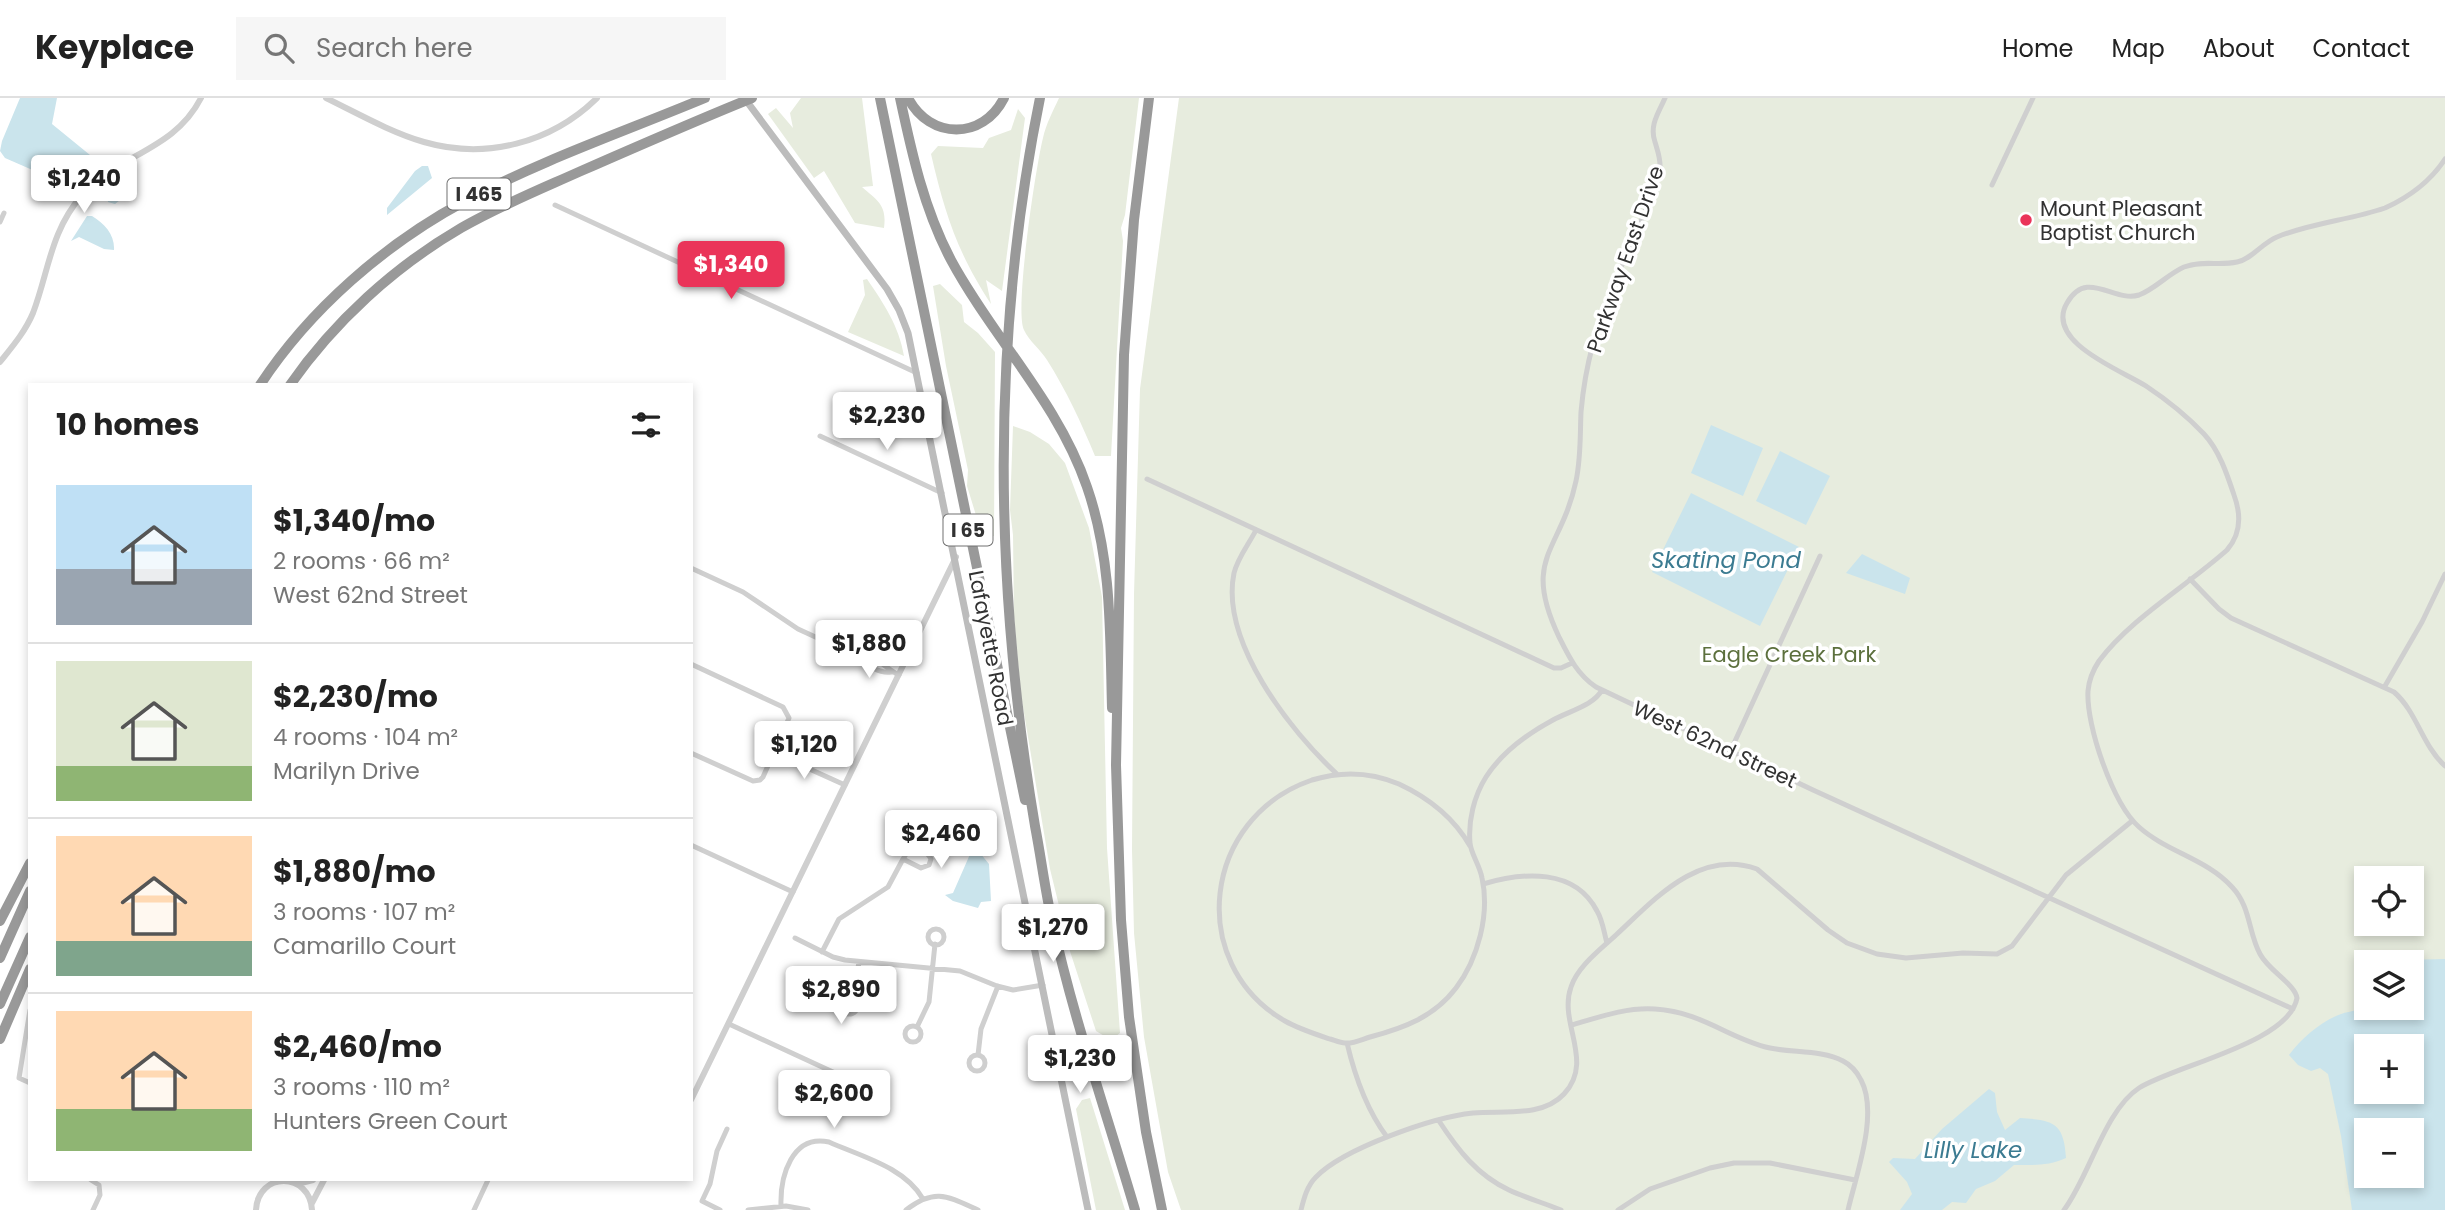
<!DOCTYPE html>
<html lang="en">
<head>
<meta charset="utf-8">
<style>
  body { margin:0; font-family:Poppins,sans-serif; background:#f6f6f6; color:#222; height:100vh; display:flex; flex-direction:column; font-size:26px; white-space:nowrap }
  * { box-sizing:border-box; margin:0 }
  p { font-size:23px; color:#767676 }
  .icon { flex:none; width:38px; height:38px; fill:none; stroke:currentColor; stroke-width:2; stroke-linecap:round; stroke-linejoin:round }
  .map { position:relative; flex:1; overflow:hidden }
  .sheet { position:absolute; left:28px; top:285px; width:665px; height:798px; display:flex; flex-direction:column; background:#fff; border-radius:0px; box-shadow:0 4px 10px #0003 }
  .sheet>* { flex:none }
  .buttons { position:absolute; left:2354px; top:768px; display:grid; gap:14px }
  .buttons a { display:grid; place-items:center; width:70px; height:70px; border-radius:0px; background:#fff; box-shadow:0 4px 10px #0003; font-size:35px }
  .price { position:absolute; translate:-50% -60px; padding:0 16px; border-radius:7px; background:#fff; color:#222; font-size:23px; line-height:46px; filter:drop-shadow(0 2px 4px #0008) }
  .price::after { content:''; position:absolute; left:50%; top:42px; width:21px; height:16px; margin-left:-10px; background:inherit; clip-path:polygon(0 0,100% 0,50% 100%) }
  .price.on { background:#ea3459; color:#fff }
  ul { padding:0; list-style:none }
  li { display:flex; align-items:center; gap:21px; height:175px; padding:0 28px }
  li+li { border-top:2px solid #e0e0e0 }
  li span { display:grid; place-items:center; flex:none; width:196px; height:140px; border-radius:0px; color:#555 }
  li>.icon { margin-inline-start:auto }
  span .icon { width:84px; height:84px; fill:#fffc; stroke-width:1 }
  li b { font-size:30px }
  h2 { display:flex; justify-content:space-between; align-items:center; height:84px; padding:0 28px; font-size:30px }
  header { display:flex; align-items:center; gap:42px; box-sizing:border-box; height:98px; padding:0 35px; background:#fff; border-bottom:2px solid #e0e0e0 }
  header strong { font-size:33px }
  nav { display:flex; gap:38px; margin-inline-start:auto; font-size:24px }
  .search { width:490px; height:63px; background:#f6f6f6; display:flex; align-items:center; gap:18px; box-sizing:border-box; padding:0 24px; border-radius:0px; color:#767676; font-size:26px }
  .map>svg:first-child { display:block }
</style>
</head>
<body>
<header>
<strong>Keyplace</strong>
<div class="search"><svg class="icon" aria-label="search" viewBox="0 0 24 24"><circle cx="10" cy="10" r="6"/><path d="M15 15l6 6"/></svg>Search here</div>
<nav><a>Home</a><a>Map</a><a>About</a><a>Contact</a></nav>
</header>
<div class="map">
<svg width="2445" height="1112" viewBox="0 0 2445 1112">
  <rect width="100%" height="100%" fill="#fff"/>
  <path fill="#e7ecde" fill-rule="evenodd" d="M801,0h61l11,88 -11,1c16,14 25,18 22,41l-29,-5 -31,-52 -10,7 -46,-64 8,-6 17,20 -3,-15z
    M1059,0h80l-14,117 -4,13 2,13 -12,215h-16c-14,-34 -29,-66 -48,-96 -7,-11 -18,-19 -23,-30 -10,-19 12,-165 19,-192 3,-14 10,-27 16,-40z
    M1179,0h1266v1112h-1264l-13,-38 -24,-135 -10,-104 -2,-83 2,-256 6,-205zM2366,780h46v46h-46zM2366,864h46v46h-46zM2366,948h46v46h-46zM2366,1032h46v46h-46z
    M1018,11l7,9 -23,173 -16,-11 5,24c-34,-52 -46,-90 -60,-150l7,-8 45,2 6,-10 22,-8z
    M867,181c17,25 32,47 37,77l-56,-24 17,-37 -2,-15z
    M940,186l22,21 2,17 14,11 17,19 -1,184 -11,2 -16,-52 1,-16 -22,-104 -13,-80z
    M1013,328l17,6 19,12 16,19 24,65 13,69 5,251 13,185 -9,7 -15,-9 -30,-92 2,-12 -5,-5 -13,-53 -29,-174 -7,-78 -1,-82 -3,-25z
    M1090,1000l35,112h-29l-20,-101 6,-9z"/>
  <path fill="#cae4ec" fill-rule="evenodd" d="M20,0h37l-5,26 38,31 3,4 -3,6c-10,1 -17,-7 -27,-5l-2,4 7,12 -2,4 -6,2 -55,-24 -5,-7 2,-10z
    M422,68h6l4,12 -45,37v-7l28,-37z
    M125,82l4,2 -5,15 -9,7 -7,-2c-3,-13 8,-16 17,-22z
    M87,118h5c13,8 23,19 22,34l-10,-1 -25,-12 -8,4z
    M1711,327l52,23 -20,48 -52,-23z
    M1780,353l50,25 -24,49 -50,-24z
    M1691,395l108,54 -39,79 -108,-54z
    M1862,456l48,24 -5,16 -59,-21z
    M971,754l9,1 9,11 2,37 -10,1 -3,6 -25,-7 -8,-6 8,-2z
    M2445,861v251h-93l-11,-74 -13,-62 -8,-6 -9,3 -13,-6 -9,-10c12,-16 29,-31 47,-39 12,-6 22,-3 30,-13v5h46v-46h-10l2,-2zM2366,948h46v46h-46zM2366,1032h46v46h-46z
    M1989,991l6,4 2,19 8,18 15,-12c33,2 44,4 46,40 -17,8 -33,7 -52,7l-19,16 -19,8 -10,14 -14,-1 -10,8h-42l12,-16 -5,-12 -18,-20 4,-4 22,1 27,-30z"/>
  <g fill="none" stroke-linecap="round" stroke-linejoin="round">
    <path stroke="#cfcfcf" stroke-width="5" d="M1665,0c-6,14 -16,27 -10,44 3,10 6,17 5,28 -18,59 -51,113 -67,174 -6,22 -10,45 -12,68 -1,23 0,46 -5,69 -15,71 -55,76 -17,156 10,20 18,37 37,50l217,103 480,219
      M1992,87l41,-87
      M555,107l362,168
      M0,124l4,-9
      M820,338l122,57
      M1147,381l407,189h7l11,-5
      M1256,432c-7,14 -18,27 -22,43 -14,68 56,158 103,201
      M691,470l52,24 55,37 61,28c6,8 22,17 32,15
      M2190,481l29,30 12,9 163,74c23,20 28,53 51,74
      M859,559c17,-3 27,12 40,18
      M691,566l92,43 6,11 -26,59 -3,3 -7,1 -62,-28
      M2385,588l37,-64 23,-48
      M1730,654l90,-196
      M774,655l71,32
      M691,747l102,47
      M1470,748c-16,-28 -41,-48 -71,-62 -28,-12 -58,-13 -87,-4 -109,37 -127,183 -27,241 14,8 30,13 45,18 4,1 10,4 15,4 8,1 18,-4 25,-6 34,-9 64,-20 86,-49 22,-29 34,-74 26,-110 -2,-12 -11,-24 -12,-35 -2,-22 4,-47 16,-66 16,-25 41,-43 67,-57 16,-9 40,-14 49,-30
      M910,750c8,-1 18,4 21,11l-2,6 -8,3 -18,-9z
      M1483,786c40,-12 92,-16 114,27 6,10 7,22 10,32
      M928 839a8 8 0 1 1 16 0a8 8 0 1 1-16 0Z
      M795,840l38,19 12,3 115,11 37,15 16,4 30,-5
      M822,854l17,-33 49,-32 15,-28
      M840 907a9 9 0 1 1 18 0a9 9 0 1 1-18 0Z
      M853,899l6,-35
      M30,912l-11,68 11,5
      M729,926l132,61
      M1572,927c27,-8 55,-18 83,-16 48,3 74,30 115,39 23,5 52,2 73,13 8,4 14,11 18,19 18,34 -5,95 -13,130
      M905 936a8 8 0 1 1 16 0a8 8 0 1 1-16 0Z
      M917,929l12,-25 6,-58
      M1347,945c8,34 19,66 40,94
      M978,957l3,-26 17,-43
      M969 965a8 8 0 1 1 16 0a8 8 0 1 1-16 0Z
      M1439,1023c19,29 38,54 70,69 17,8 35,13 52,20
      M91,1082l8,5 1,10 -7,15
      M781,1108c-1,-30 11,-72 48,-64 31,14 76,25 94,57
      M474,1112l14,-30
      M720,1112l-18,-9 8,-17 7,-33 10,-22
      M748,1112l38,-4 22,4
      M906,1112c29,-22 41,-14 72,0
      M1301,1112c3,-12 6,-24 15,-33 28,-29 118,-60 157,-64 29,-3 69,5 91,-19 31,-33 -6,-71 7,-107 7,-21 29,-37 45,-52 38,-35 83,-87 141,-66l71,61 19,13 30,11 29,4 57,-5 34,1 15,-8 54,-71 66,-54
      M1618,1112l32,-21 60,-21 24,-5h36l85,17
      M2064,1112c25,-33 41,-100 75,-122 37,-23 150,-45 158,-90 -2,-14 -28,-27 -37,-44 -12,-22 -9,-47 -28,-67 -25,-28 -65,-35 -93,-60 -26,-23 -53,-101 -51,-136 1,-11 5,-21 11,-30 31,-42 89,-76 128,-111 14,-16 14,-36 7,-55 -7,-21 -15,-45 -30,-61 -17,-18 -37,-34 -58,-48 -23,-15 -102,-44 -79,-83 20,-35 47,0 72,-8 16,-6 29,-21 45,-28 18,-7 35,-1 53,-5 15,-3 25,-19 40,-25 34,-14 73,-17 108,-29 24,-11 45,-26 60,-49"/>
    <path stroke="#cfcfcf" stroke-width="6" d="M326,0c31,15 64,34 98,44 62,18 127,1 173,-44
      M0,264c12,-15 25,-30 33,-49 16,-42 17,-81 49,-118 36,-41 92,-44 119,-97
      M691,1002l265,-543
      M297,1086l16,-4
      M312,1105l12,-23
      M256,1112c2,-39 54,-38 56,0"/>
    <path stroke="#bcbcbc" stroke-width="7" d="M745,1l142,190 12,21 9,23 180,877"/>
    <path stroke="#999" stroke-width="10" d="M880,0l145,702
      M900,0c12,56 24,111 51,162 42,78 107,142 136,227 25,72 23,147 25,221
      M908,0c22,42 75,42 96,0
      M1040,0c-49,241 -46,486 -5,728 6,31 10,64 17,95 21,96 55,194 83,289
      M1149,0l-15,122 -10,135 -8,410 5,155 8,97 17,115 16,78
      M260,287c50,-76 125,-141 205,-184 74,-40 161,-70 240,-103
      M290,287c44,-63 104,-118 171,-157 38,-22 80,-39 120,-57 57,-25 114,-50 171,-73
      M0,823l30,-58
      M0,860l30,-67
      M0,906l30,-67
      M0,941l30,-70"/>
  </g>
  <circle fill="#ea3459" stroke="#fff" stroke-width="2.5" cx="2026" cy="122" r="7"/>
  <g text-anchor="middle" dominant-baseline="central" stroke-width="7" stroke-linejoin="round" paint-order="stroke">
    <g fill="#fff" stroke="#707070" stroke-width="2">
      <rect x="447.5" y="80.5" width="63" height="31" rx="5"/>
      <rect x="943.5" y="416.5" width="49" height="31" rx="5"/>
    </g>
    <g font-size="19" font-weight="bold" fill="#323232">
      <text x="479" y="96">I 465</text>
      <text x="968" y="432">I 65</text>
    </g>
    <g font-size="21" fill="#323232" stroke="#fff" text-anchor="start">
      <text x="2040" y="110">Mount Pleasant<tspan x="2040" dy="24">Baptist Church</tspan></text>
    </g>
    <g font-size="21" fill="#323232" stroke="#fff">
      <text transform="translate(1625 161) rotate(-71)">Parkway East Drive</text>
      <text transform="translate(991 550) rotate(79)">Lafayette Road</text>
      <text transform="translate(1715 646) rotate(25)">West 62nd Street</text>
    </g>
    <g font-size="21" fill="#5c703d" stroke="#fff">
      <text x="1789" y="556">Eagle Creek Park</text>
    </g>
    <g font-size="23" font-style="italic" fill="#3b7b91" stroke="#fff">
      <text x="1726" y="462">Skating Pond</text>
      <text x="1973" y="1052">Lilly Lake</text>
    </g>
  </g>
</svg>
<div class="buttons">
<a><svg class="icon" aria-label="locate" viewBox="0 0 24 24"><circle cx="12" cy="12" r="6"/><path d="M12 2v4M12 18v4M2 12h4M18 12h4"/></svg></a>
<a><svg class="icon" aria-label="layers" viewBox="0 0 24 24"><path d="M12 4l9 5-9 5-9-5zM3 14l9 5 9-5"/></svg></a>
<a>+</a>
<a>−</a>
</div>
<b class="price" style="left:84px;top:117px">$1,240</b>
<b class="price on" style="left:731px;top:203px">$1,340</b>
<b class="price" style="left:887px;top:354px">$2,230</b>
<b class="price" style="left:869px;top:582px">$1,880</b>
<b class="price" style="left:804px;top:683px">$1,120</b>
<b class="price" style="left:941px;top:772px">$2,460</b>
<b class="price" style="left:1053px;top:866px">$1,270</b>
<b class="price" style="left:841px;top:928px">$2,890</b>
<b class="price" style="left:1080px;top:997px">$1,230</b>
<b class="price" style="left:834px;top:1032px">$2,600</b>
<section class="sheet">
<h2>10 homes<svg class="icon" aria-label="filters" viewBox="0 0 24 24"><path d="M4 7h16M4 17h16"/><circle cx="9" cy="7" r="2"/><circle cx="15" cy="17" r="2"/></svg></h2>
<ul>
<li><span style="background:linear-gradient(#bfe0f5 60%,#9aa5b1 0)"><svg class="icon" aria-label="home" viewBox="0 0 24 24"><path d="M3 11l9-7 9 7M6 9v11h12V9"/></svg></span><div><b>$1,340/mo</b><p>2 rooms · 66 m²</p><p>West 62nd Street</p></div></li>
<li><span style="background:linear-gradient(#dfe7d0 75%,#8fb573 0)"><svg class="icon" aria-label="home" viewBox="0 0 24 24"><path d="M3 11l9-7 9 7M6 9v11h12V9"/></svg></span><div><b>$2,230/mo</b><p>4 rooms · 104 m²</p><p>Marilyn Drive</p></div></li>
<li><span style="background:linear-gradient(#ffd9b3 75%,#7fa58c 0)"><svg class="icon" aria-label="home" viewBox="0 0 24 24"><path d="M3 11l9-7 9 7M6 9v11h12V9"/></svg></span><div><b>$1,880/mo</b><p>3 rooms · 107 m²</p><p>Camarillo Court</p></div></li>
<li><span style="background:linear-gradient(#ffd9b3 70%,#8fb573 0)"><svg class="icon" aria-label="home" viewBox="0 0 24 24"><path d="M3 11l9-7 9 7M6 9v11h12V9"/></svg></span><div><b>$2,460/mo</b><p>3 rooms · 110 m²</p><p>Hunters Green Court</p></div></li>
</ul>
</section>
</div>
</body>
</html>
